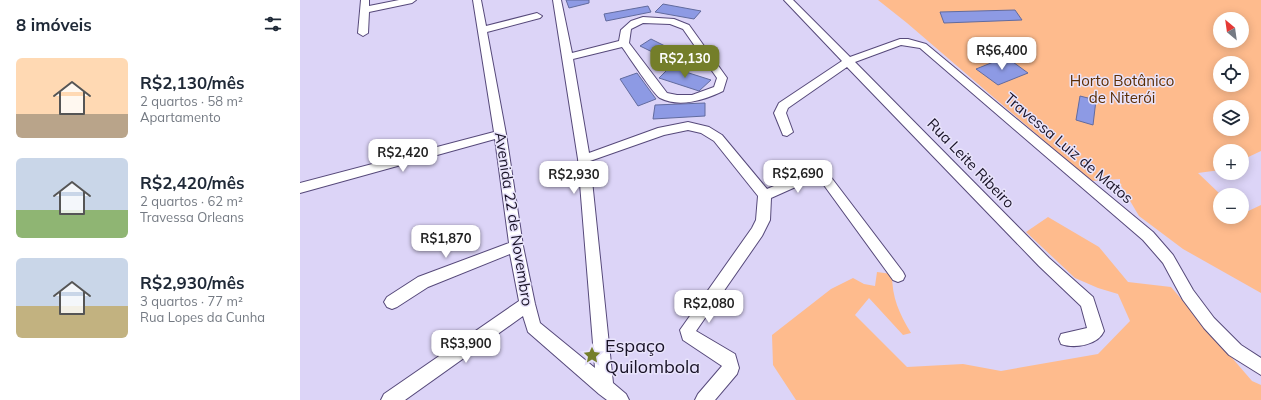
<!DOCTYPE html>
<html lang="pt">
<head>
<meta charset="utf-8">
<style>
  body { margin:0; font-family:Mulish,sans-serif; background:#f6f6f7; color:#1f2937; height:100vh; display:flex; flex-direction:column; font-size:15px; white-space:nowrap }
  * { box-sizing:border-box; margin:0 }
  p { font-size:13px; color:#747a83 }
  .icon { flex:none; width:22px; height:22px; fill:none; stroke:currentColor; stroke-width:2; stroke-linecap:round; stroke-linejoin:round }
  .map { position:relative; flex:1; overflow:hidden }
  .details { display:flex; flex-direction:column; background:#fff; width:300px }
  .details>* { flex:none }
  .needle { width:26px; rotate:331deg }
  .tools { position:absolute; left:913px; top:12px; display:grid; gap:8px }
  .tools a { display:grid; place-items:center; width:36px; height:36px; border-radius:50%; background:#fff; box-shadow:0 2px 10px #0003; font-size:20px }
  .price { position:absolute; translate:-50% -34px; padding:0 9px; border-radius:8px; background:#fff; color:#222; font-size:13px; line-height:26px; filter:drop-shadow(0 1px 2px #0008) }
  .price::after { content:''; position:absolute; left:50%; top:24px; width:12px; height:9px; margin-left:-6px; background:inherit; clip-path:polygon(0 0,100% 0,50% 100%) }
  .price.selected { background:#747e2a; color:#fff }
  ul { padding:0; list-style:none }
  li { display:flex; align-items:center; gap:12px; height:100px; padding:0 16px }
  li span { display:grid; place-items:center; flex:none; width:112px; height:80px; border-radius:6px; color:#555 }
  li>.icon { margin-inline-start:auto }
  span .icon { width:48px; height:48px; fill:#fffc; stroke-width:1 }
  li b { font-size:17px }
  h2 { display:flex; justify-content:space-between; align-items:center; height:48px; padding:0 16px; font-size:17px }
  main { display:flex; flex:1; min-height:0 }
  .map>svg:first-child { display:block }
</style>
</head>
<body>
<main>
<section class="details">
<h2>8 imóveis<svg class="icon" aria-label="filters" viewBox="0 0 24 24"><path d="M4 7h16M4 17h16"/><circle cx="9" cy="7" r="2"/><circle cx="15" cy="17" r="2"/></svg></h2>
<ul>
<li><span style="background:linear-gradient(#ffd9b3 70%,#b9a48a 0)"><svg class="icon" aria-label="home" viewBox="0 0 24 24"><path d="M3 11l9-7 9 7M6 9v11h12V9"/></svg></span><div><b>R$2,130/mês</b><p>2 quartos · 58 m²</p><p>Apartamento</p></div></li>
<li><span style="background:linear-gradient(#c9d6e8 65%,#8fb573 0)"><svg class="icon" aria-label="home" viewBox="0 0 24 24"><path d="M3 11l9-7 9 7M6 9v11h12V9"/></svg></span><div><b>R$2,420/mês</b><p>2 quartos · 62 m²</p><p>Travessa Orleans</p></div></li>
<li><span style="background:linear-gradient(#c9d6e8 60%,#c2b280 0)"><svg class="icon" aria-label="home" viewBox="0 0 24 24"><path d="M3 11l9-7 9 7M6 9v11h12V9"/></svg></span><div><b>R$2,930/mês</b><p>3 quartos · 77 m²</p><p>Rua Lopes da Cunha</p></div></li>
</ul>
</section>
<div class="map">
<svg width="961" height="400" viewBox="0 0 961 400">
  <rect width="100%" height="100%" fill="#dcd4f7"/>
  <path fill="#febb8d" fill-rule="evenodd" d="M578,0h383v151l-19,9v-9h-22v19l-22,3 23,22 -1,22h22v-3l19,-9v88l-78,-44 -44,-33 -19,-32v-5l-29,2 -184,-158zM920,19h22v22h-22zM920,63h22v22h-22zM920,107h22v22h-22z
    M748,217l51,30 29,35 43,5 81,94 9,4v15h-465l-23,-35 -1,-30 59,-46 22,-11 11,6 11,2 2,-14 15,2c0,24 7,39 19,59l-8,2 -34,-37 -14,17 52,52 56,-3 38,7 97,-17 32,-33 -12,-27 -20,-6 -23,-10 -49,-46z"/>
  <path fill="#8d9ae4" stroke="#626b9e" d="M266,0h23v3l-20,5z
    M363,4l38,7 -7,8 -39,-7z
    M348,6l3,6 -45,9 -2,-7z
    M715,10l7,10 -78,3 -4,-11z
    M351,39l34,17 -10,7 -35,-17z
    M706,57l22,16 -30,12 -22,-16z
    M370,67l41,13 -12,11 -40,-13z
    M337,73l19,26 -18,7 -18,-27z
    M780,96l16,4 -3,25 -17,-5z
    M405,103v13l-52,3 2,-14z"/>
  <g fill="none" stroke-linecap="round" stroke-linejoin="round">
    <g stroke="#56497a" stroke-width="2">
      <path id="minor" d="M61,0h8v6l30,-6h17l-4,3 -43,9 -1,21 -5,3 -5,-3z
        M173,0h8l5,26 51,-13 5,3 -2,2 -53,14 19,102 17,112 12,58 5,19 55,45 -17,-209 -25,-159h8l11,53 47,-12 2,-11 10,-9 12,-4 31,2 15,6 38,53 -4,13c-18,9 -44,17 -63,7 -6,-3 -32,-43 -38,-51l-49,12 16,94 69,-25 30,-6 21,5 13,8 45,54 49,-21h8l79,104 2,4 -2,4 -5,2 -5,-2 -75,-103 -47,21 -1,22 -8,16 -66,95 39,23 4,14 -2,6 -22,26h-20l3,-6 24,-28 -39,-26 -3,-10 72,-102 4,-8 2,-24 -44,-55 -13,-8 -13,-3 -24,5 -74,26 23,222 13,11 3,6h-22l-8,-6 -71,-62 -5,-16 -118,84h-24l3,-6 135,-93 -9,-47 -82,33 -31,20 -5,2 -5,-2 -3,-5 3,-5 31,-20 91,-34 -14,-104 -195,54v-10l194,-51zM343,23l27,1 13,5 34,49 -3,9 -22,8h-15l-10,-2 -38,-50 2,-14z
        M484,0h9l57,57 50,-18h8l18,5 227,188 20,23 20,35 21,28 27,27 20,13v17l-32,-20 -25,-27 -21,-28 -20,-37 -20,-23 -223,-192 -19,-3 -46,17 194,196 44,39 11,34c-6,14 -29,18 -43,13l-2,-5 2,-5 26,-6 -6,-22 -42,-40 -192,-199 -59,41 -2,5 7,19 -6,4 -4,-1 -9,-22 5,-10 63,-42z"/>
    </g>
    <use href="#minor" fill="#fff" fill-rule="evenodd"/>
  </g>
  <defs>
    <g id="sight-bare" transform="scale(1.38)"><path d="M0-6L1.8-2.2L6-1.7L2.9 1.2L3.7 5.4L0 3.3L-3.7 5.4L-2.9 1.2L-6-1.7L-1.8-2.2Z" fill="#747e2a" stroke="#e8e3fb" stroke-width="2.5" paint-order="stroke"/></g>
  </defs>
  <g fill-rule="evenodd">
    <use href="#sight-bare" x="292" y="355"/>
  </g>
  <g text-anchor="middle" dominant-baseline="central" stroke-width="3" stroke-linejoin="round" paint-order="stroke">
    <g font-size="15" fill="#5b2e05" stroke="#e8e3fb">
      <text x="822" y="80">Horto Botânico<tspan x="822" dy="17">de Niterói</tspan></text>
    </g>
    <g font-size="15" fill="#181226" stroke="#e8e3fb">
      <text transform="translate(769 148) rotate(40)">Travessa Luiz de Matos</text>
      <text transform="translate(671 163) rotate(46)">Rua Leite Ribeiro</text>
      <text transform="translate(214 219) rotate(81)">Avenida 22 de Novembro</text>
    </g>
    <g font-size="18" fill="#181226" stroke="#e8e3fb" text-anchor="start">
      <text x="305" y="345">Espaço<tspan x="305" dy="21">Quilombola</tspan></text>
    </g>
  </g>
</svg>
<div class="tools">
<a><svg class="needle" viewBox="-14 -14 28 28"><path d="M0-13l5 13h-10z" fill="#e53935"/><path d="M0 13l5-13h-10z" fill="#747a83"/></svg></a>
<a><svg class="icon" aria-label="locate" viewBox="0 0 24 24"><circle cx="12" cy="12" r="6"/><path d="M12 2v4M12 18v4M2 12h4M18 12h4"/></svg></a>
<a><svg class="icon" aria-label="layers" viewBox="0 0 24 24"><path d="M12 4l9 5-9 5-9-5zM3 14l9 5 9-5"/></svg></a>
<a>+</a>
<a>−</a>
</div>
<b class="price" style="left:702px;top:71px">R$6,400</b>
<b class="price selected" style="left:385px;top:79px">R$2,130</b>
<b class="price" style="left:103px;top:173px">R$2,420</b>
<b class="price" style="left:498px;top:194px">R$2,690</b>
<b class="price" style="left:274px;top:195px">R$2,930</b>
<b class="price" style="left:146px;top:259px">R$1,870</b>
<b class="price" style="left:409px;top:324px">R$2,080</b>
<b class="price" style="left:166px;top:364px">R$3,900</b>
</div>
</main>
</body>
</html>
